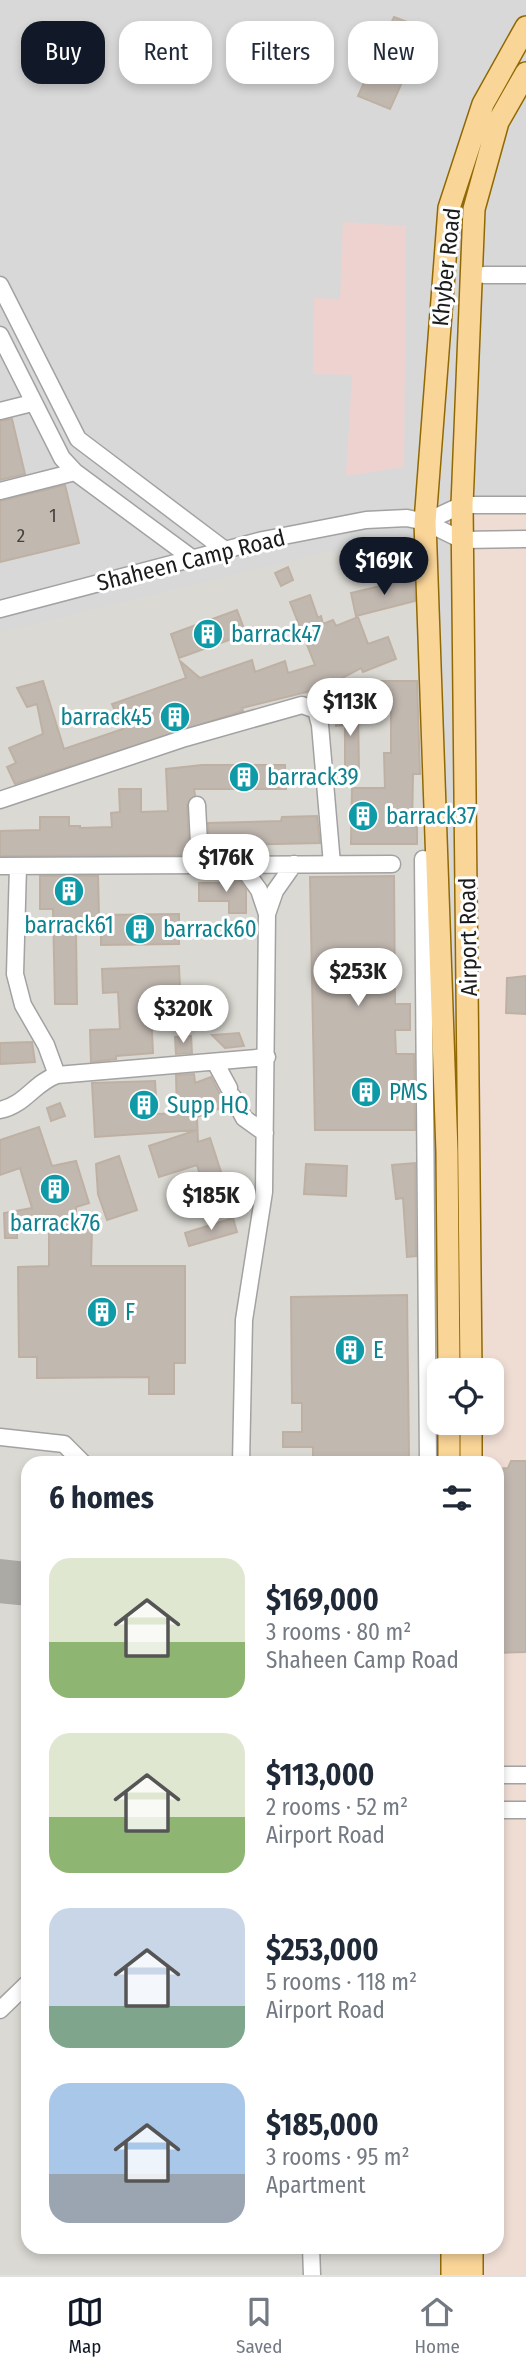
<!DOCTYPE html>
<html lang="en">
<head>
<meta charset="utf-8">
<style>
  body { margin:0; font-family:"Fira Sans Condensed",sans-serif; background:#f2f2f3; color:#1f2937; height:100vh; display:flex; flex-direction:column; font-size:26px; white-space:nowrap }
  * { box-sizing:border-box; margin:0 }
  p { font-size:23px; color:#747a83 }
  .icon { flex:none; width:38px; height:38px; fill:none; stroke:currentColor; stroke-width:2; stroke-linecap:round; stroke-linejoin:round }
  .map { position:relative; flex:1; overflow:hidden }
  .panel { position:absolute; left:21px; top:1456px; width:483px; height:798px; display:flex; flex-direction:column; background:#fff; border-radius:21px; box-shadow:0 4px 10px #0003 }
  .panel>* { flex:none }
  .guide { position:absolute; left:21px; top:21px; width:485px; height:63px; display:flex; gap:14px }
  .tools { position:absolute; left:427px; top:1358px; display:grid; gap:14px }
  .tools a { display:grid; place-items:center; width:77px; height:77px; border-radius:14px; background:#fff; box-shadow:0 4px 10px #0003; font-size:35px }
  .price { position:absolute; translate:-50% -60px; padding:0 16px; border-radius:24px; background:#fff; color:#222; font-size:23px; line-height:46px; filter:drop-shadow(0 2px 4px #0008) }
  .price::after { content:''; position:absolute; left:50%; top:42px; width:21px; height:16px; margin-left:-10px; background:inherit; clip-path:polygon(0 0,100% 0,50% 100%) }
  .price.selected { background:#111827; color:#fff }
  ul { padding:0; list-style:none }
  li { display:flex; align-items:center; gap:21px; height:175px; padding:0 28px }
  li span { display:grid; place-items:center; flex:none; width:196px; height:140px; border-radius:21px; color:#555 }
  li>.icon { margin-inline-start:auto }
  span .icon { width:84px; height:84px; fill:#fffc; stroke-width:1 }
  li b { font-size:30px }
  h2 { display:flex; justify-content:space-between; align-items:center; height:84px; padding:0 28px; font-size:30px }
  .chip { padding:0 24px; border-radius:21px; background:#fff; box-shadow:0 4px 10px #0003; font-size:24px; line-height:63px }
  .chip.selected { background:#111827; color:#fff }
  .dock { display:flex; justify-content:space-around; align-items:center; height:98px; border-top:2px solid #e0e1e3; background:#fff; font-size:19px; color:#747a83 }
  .dock a { display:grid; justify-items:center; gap:4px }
  .dock .selected { color:#111827 }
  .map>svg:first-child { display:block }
</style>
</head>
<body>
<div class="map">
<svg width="526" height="2275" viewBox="0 0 526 2275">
  <rect width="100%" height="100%" fill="#edeae1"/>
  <path fill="#d9d8d8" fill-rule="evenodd" d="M0,0h526v2275h-526zM439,1370h53v53h-53zM28,1463h469v784h-469z"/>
  <path fill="#eed2d0" d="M343,222l63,4 -2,241 -58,9 6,-101 -39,-1 1,-76 26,1z"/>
  <path fill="#efddd4" d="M462,505h64v1770h-53v-28h24v-784h-27l-1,-40h23v-53h-23z"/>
  <path fill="#dbd9d3" d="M392,536l18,6 6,9 12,126 11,786h-411v784h406v28h-434v-1643z"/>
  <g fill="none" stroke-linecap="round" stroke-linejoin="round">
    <path stroke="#abaaa5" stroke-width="44" d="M0,1581l28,3"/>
  </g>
  <path fill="#c1b8b0" stroke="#beb1a4" stroke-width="2" d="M394,17l32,12 -36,80 -32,-13z
    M12,419l13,55 -25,6v-59z
    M65,485l14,58 -79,19v-61z
    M288,567l5,13 -12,6 -6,-13z
    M414,578l1,23 -59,15 -5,-23z
    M310,595l8,23 3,-2 2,8 10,-4 3,6 22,-9 10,27 20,-7 8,22 -33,13 -2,-4 -38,20 -81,20 1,3 -228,73 -8,-17 9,-4 -7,-15 34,-14 -6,-30 -10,3 -10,-19 26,-7 21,68 59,-20 -11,-25 74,-26 -6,-17 20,17 52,-18 3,12 30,-11 3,12 27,-8 -25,-63z
    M237,610l9,24 -67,24 -8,-24z
    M374,681h43l3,93h-7l-1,53h5v17h-66l1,-56h33l-1,-35h7v-58h-17z
    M358,711l1,59h-14v-45l-9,1v-14z
    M202,765h83l1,24h-92l1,6 -8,10 2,50 -189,1v-25l40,-1v-13h29v9h11v2l32,-1 -1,-14 9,-1 -1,-23h22v23l27,-1 -2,-42z
    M317,816l3,27 -95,2v7l-15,1 -2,-30 73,-2 1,-4z
    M40,876h58l1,39 80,-1v30l-78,1v-12h-25l1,71h-22l-2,-95h-13z
    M394,876l1,128h15v26h-15l1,24h18l1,76h-100l-5,-253z
    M221,877h16l9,13v23h-17v-12h-30v-18h21z
    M179,966l1,23 -30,1 3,63 -37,3v3l-25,3 -1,-32 30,-1 -2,-37 -15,1 -1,-24z
    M526,976v38l-20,-1 1,-35z
    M239,1033l5,13 -19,2 -13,-13z
    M191,1036l1,17 -16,1 -1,-17z
    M32,1042l3,20 -35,2v-21z
    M194,1074l1,9 16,-6 15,29 -29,11 1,25 12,-4 11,34 -20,6 -4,-13 -38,12 -10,-31 48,-16 -102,7 -3,-54 63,-2 2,33 20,-1 -1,-38z
    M60,1103l5,13 -14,5 -4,-13z
    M39,1127l13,39 24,-5 13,42 -13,4v22h16l-1,37h94v97h-11v31h-25v-17l-112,1v-21h-18l-1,-90 31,-1v-51l-32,10v13h-12l-1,-25 28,-5 -12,-40 -20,7v-35z
    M119,1156l18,54 -30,10 -9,-26 -2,-30z
    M415,1163l1,93 -9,1 -4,-59 -7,1 -4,-34z
    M306,1164l41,2 -1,30 -42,-2z
    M233,1218l4,14 -48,14 -4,-13z
    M407,1295l2,162 -96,1v-11h-30v-15h19v-29h-10l-1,-106z
    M511,1461h15v191l-29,1v-184l11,-1z"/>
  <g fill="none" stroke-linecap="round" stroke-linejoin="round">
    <g stroke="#a2a2a2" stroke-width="19">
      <path id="minor" d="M484,275h42
        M0,285l78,154 147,111
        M0,335l62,123 13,14 118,87
        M0,411l32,-8
        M0,491l75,-19
        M425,522l37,-17h64
        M0,609l263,-69 103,-20 41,-2 18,4 37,18 64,-1
        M0,800l185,-62 117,-33 14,5 4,15 12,139
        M197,805l3,58
        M423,859l5,604
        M239,862l20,28 8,24 -3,278 -20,128 -3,143
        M0,866l392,-2
        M18,866l-3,108 8,31 23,40 11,30
        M267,914l8,-23 19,-27
        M215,1062l14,26
        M233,1097l11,21 21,15
        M0,1110c25,-5 34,-27 57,-35l210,-18
        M0,1437l64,7 19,19
        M497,1775h29
        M497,1810h29
        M0,2010l28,-27
        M311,2247l1,28"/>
    </g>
    <g stroke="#916902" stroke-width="24">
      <path id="major" d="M449,1370l-2,-218 -22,-630 24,-314 34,-104 43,-77
        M471,1370l-9,-865 12,-296 24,-87 28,-49
        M449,1423v40
        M471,1423v40
        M452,2247v28
        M472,2247v28"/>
    </g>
    <use href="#minor" stroke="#fff" stroke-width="16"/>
    <use href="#major" stroke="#fad598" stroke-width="21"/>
  </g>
  <defs>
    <g id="building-disc" transform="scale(1.575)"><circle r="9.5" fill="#0f9aa8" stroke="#fff"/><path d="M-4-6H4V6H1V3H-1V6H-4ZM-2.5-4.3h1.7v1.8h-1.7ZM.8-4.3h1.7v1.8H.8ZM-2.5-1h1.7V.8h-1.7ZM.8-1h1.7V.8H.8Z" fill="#fff"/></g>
  </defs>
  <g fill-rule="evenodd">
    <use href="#building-disc" x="208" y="634"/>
    <use href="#building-disc" x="175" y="717"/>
    <use href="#building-disc" x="244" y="777"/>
    <use href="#building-disc" x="363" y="816"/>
    <use href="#building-disc" x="69" y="891"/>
    <use href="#building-disc" x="140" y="929"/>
    <use href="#building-disc" x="366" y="1092"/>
    <use href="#building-disc" x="144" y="1105"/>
    <use href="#building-disc" x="55" y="1189"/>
    <use href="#building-disc" x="102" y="1312"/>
    <use href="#building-disc" x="350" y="1350"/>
  </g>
  <g text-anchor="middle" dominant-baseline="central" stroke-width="6" stroke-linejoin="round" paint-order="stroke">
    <g font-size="19" fill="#444240">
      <text x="53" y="515">1</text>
      <text x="21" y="535">2</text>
    </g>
    <g font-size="23" fill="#1b1b1b" stroke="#fff">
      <text transform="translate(446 267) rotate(-84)">Khyber Road</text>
      <text transform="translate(191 560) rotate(-14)">Shaheen Camp Road</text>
      <text transform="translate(468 937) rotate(-91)">Airport Road</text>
    </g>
    <g font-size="23" fill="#0d838f" stroke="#fff" text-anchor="start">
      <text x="231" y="634">barrack47</text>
      <text x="152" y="717" text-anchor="end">barrack45</text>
      <text x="267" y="777">barrack39</text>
      <text x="386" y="816">barrack37</text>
      <text x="69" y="925" text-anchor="middle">barrack61</text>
      <text x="163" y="929">barrack60</text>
      <text x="389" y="1092">PMS</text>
      <text x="167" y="1105">Supp HQ</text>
      <text x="55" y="1223" text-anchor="middle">barrack76</text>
      <text x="125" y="1312">F</text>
      <text x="373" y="1350">E</text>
    </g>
  </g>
</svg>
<div class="tools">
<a><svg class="icon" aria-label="locate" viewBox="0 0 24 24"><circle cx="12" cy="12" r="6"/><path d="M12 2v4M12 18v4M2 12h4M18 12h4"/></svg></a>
</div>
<b class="price selected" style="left:384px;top:597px">$169K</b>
<b class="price" style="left:350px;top:738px">$113K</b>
<b class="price" style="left:226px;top:894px">$176K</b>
<b class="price" style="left:358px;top:1008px">$253K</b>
<b class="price" style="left:183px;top:1045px">$320K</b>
<b class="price" style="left:211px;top:1232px">$185K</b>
<div class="guide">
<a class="chip selected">Buy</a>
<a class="chip">Rent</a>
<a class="chip">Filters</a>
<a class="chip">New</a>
</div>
<section class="panel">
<h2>6 homes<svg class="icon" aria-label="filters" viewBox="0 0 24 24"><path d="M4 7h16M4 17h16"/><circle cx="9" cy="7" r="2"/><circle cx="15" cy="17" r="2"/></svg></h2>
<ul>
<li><span style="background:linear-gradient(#dfe7d0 60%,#8fb573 0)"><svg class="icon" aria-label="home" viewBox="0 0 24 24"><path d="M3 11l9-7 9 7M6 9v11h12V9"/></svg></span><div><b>$169,000</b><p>3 rooms · 80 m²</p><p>Shaheen Camp Road</p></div></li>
<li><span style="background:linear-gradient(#dfe7d0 60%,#8fb573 0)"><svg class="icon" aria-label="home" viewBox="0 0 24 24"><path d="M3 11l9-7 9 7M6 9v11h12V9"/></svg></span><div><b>$113,000</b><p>2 rooms · 52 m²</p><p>Airport Road</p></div></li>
<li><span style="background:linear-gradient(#c9d6e8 70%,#7fa58c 0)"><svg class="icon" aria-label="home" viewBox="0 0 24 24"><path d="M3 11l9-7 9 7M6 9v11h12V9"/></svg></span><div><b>$253,000</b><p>5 rooms · 118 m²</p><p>Airport Road</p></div></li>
<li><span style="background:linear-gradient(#a9c7e8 65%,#9aa5b1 0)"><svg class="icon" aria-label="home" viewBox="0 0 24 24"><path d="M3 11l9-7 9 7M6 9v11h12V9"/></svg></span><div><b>$185,000</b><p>3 rooms · 95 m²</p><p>Apartment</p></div></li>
</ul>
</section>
</div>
<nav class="dock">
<a class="selected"><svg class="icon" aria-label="map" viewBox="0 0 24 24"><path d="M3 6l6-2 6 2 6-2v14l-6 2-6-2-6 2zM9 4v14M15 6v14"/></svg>Map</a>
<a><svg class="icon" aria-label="saved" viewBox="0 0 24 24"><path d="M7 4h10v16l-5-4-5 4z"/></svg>Saved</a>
<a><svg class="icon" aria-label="home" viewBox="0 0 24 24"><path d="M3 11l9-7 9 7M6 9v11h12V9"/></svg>Home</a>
</nav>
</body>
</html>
